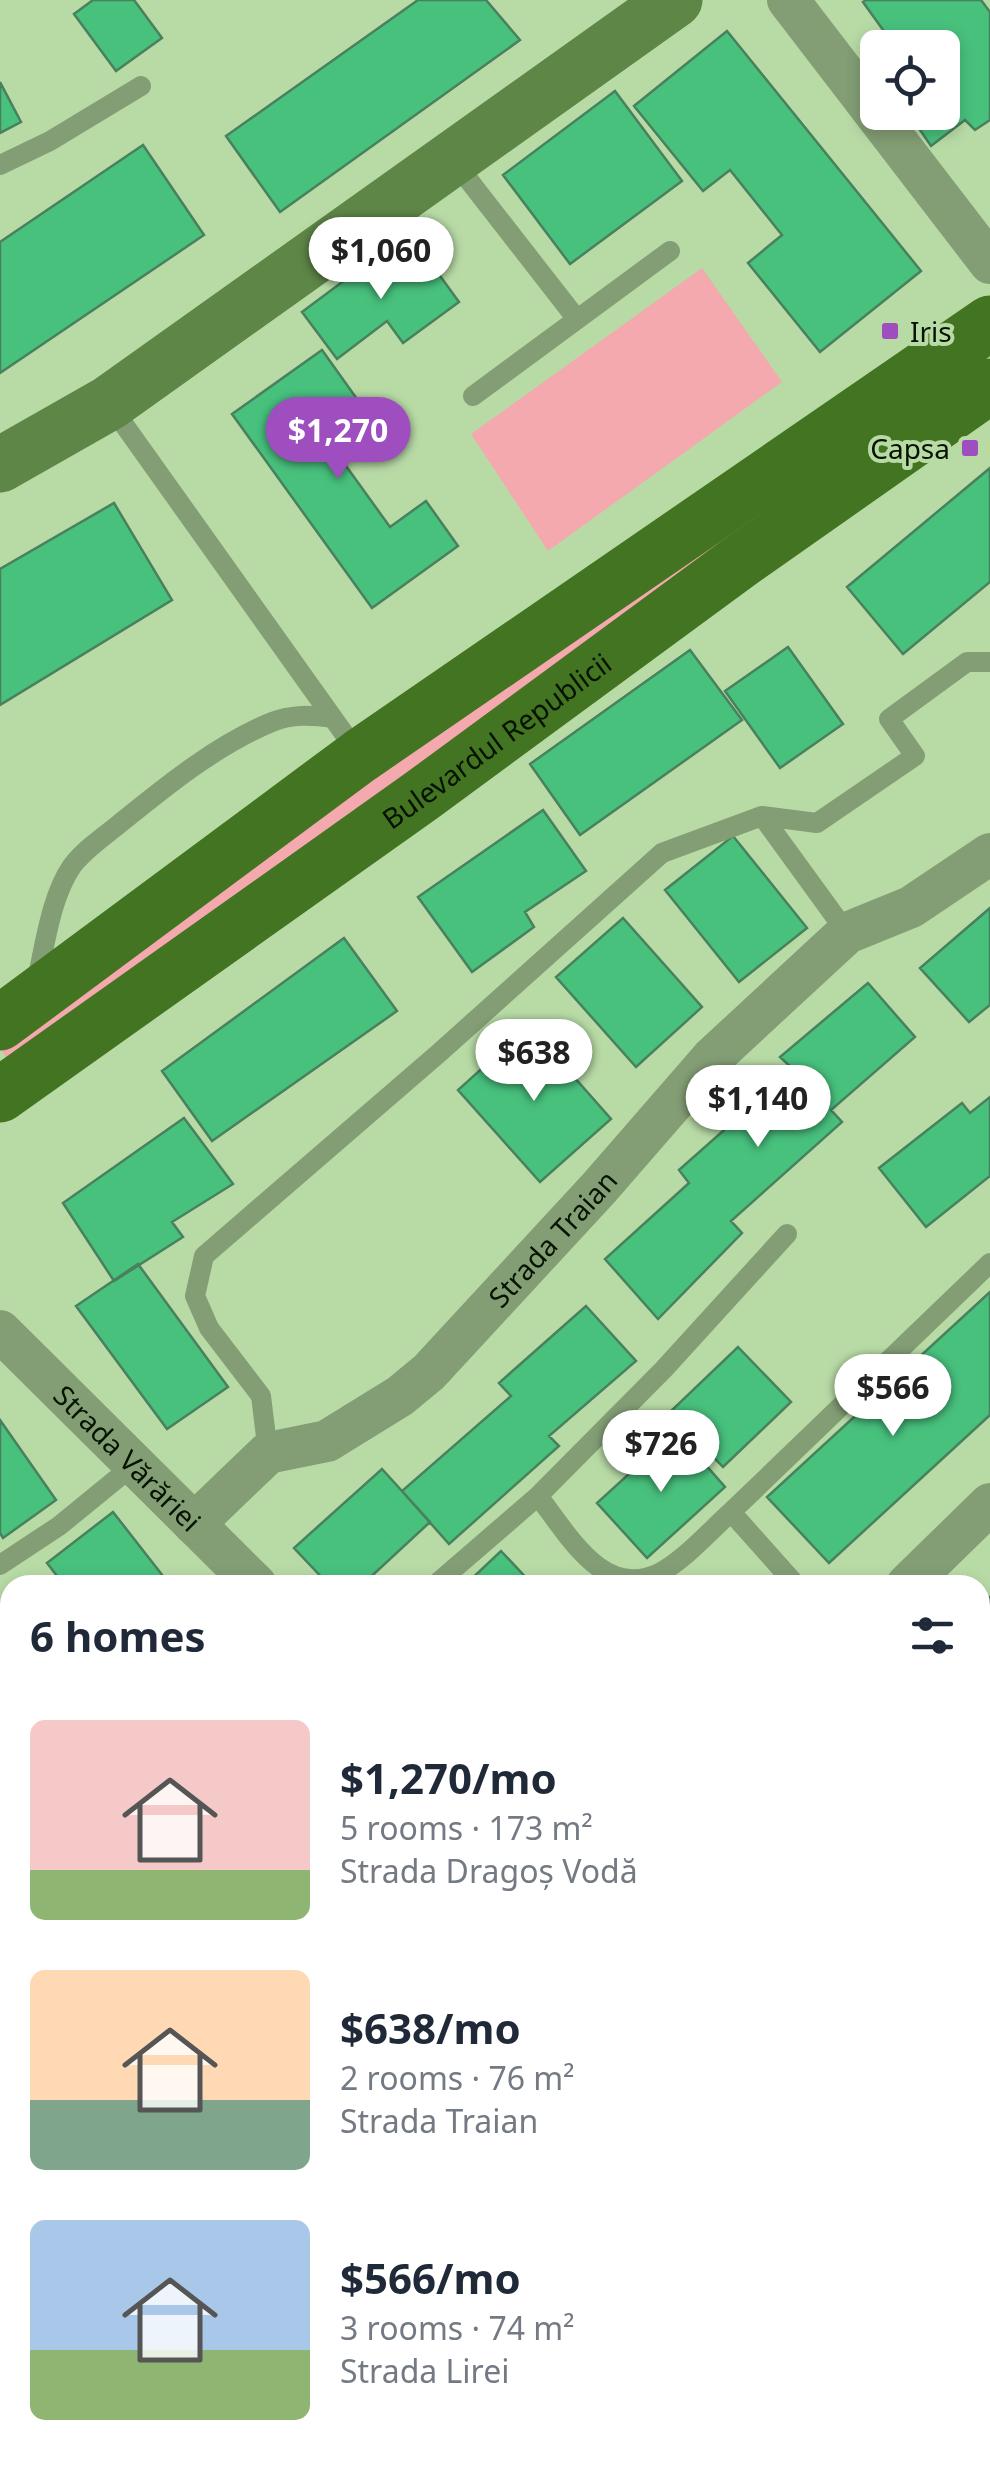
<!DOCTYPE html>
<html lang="en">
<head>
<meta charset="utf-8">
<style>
  body { margin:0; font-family:"Noto Sans",sans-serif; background:#f6f6f7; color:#1f2937; height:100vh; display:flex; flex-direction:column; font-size:38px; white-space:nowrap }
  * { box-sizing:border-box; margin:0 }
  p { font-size:32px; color:#747a83 }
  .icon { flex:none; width:55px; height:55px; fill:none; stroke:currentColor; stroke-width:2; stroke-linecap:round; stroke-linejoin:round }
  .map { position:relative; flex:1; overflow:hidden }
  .panel { position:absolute; left:0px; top:1575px; width:990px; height:890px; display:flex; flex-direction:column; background:#fff; border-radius:30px 30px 0 0; box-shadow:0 5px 15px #0003 }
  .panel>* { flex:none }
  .tools { position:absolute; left:860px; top:30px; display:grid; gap:20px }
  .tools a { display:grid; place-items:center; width:100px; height:100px; border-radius:15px; background:#fff; box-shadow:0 5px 15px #0003; font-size:50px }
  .price { position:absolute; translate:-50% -85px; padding:0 22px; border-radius:35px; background:#fff; color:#222; font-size:32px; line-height:65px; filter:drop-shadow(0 2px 5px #0008) }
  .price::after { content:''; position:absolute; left:50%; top:60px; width:30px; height:22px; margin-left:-15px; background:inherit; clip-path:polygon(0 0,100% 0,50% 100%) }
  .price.on { background:#9e4ebe; color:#fff }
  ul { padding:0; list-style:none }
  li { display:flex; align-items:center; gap:30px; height:250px; padding:0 30px }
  li span { display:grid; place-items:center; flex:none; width:280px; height:200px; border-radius:15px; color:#555 }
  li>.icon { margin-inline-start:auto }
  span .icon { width:120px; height:120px; fill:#fffc; stroke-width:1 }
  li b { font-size:42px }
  h2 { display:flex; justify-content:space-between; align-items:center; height:120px; padding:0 30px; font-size:42px }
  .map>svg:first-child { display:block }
</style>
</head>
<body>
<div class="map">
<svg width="990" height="2465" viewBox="0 0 990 2465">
  <rect width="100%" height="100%" fill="#b8dba6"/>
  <path fill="#f4a9ae" d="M702,268l80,114 -234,169 -77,-117z
    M919,381l12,16 -922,664 -9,-12z"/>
  <path fill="#48c17d" stroke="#49805e" stroke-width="2.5" d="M93,0h41l28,38 -46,33 -42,-57z
    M418,0h68l34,40 -240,172 -54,-76z
    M866,0h115l9,12v108l-15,10 -10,-10 -34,26 -17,-25 12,-9h16v-64h-46l-33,-46z
    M727,31l194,240 -101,81 -72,-89 34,-28 -52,-65 -27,21 -69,-85z
    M0,82l21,40 -21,11z
    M615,91l67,90 -112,83 -67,-89z
    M143,145l61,90 -204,138v-131z
    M419,247l40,55 -56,41 -16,-22 -50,38 -35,-47 83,-62 10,15z
    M322,350l40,56 -39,28 67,93 36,-26 32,45 -86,62 -140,-194z
    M990,468v114l-87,72 -56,-67z
    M114,503l58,97 -172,105v-136z
    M788,647l55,77 -63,44 -55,-77z
    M690,650l52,70 -162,115 -50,-71z
    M543,810l43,61 -61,41 9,15 -62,45 -54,-75z
    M733,836l74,92 -68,54 -74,-92z
    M990,908v97l-21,17 -49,-54z
    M623,918l79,89 -66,60 -80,-90z
    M344,938l53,73 -185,130 -50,-70z
    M868,983l47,54 -84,73 11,12 -111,99 11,12 -84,86 -53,-60 84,-76 -10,-13 114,-101 -13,-12z
    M529,1026l82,93 -71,63 -82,-92z
    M990,1097v79l-64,51 -47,-59 83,-65 8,10z
    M184,1118l49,66 -61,38 11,15 -69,44 -51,-78z
    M138,1264l90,123 -61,42 -91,-123z
    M990,1292v123l-161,148 -62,-66z
    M586,1306l50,55 -87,75 10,10 -110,98 -47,-53 109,-95 -12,-13z
    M738,1347l53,55 -68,65 -53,-55z
    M0,1420l56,80 -53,38 -3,-5z
    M676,1431l49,56 -78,71 -50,-55z
    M382,1469l48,53 -68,63h-33l-35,-37z
    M113,1512l57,73h-106l-17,-22z
    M501,1551l32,34h-68z
    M990,1597v97l-10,10v-98z
    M10,1738v52l-10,-13v-31z
    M100,2455h118l2,3 -8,7h-109l-5,-8z"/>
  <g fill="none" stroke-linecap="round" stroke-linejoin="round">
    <path stroke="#839e75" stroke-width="20" d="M453,160l123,158
      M0,165l50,-24 91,-55
      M473,396l197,-145
      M110,405l250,351
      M762,816l85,117
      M36,984c9,-37 14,-86 36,-118 12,-16 31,-29 46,-41 47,-38 98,-80 154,-103 20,-8 40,-7 61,-4
      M268,1453l-7,-57 -52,-68 -14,-32 9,-40 235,-203 223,-200 100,-37 55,7 98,-67 -26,-37 78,-57h23
      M538,1496l126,-127 123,-135
      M731,1512l259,-249
      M0,1565l59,-39 76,-62
      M435,1585l103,-89c30,38 66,106 123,76 23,-12 50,-42 70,-60l65,73
      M0,1636l10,14
      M0,1973l10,-7
      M0,2235l10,-10
      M980,2321l10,-11
      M0,2337l10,14
      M910,2465l1,-10"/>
    <g stroke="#839e75" stroke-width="42">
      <path d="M788,0l202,263"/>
      <path id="s1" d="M0,1331l256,254"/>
      <path id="s2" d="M194,1524l74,-71 59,-12 73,-45 29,-24 170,-184 113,-130 135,-125 64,-26 79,-53"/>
      <path d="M907,1585l83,-81"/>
      <path d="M980,1949l10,3"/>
      <path d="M11,2465l11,-10"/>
      <path d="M335,2465l11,-10"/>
    </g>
    <path stroke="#5e8647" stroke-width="55" d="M0,465l109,-62 566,-403"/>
    <g stroke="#427421" stroke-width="55">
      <path d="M0,1023l360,-267 630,-433"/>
      <path id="s3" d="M0,1095l421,-299 317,-233 252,-177"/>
    </g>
  </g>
  <g fill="#9e4ebe" stroke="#b8dba6" stroke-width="4">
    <rect x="880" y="321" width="20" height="20" rx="5"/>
    <rect x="960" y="438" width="20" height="20" rx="5"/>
  </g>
  <g text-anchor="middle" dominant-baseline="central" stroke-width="8" stroke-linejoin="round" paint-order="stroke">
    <g font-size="28" fill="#071302" stroke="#b8dba6" text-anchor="start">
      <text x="910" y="331">Iris</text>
      <text x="950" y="448" text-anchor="end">Capsa</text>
    </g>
    <g font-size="28" fill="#071302" stroke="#b8dba6">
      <text stroke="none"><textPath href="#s3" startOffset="610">Bulevardul Republicii</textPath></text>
      <text stroke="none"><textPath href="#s2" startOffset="468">Strada Traian</textPath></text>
      <text stroke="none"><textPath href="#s1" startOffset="180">Strada Vărăriei</textPath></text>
    </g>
  </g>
</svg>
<div class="tools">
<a><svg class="icon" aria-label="locate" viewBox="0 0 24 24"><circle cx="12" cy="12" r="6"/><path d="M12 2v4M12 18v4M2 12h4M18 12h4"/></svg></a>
</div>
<b class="price" style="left:381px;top:302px">$1,060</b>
<b class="price on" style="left:338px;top:482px">$1,270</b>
<b class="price" style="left:534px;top:1104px">$638</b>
<b class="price" style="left:758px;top:1150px">$1,140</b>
<b class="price" style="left:893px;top:1439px">$566</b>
<b class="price" style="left:661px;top:1495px">$726</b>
<section class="panel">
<h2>6 homes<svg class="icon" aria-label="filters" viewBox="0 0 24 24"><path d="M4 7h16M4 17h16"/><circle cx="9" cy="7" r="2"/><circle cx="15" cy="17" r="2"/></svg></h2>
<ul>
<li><span style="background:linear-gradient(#f6c9c9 75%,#8fb573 0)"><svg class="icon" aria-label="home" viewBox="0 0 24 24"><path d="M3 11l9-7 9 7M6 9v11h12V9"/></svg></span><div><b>$1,270/mo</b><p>5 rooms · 173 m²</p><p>Strada Dragoș Vodă</p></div></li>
<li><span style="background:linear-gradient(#ffd9b3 65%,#7fa58c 0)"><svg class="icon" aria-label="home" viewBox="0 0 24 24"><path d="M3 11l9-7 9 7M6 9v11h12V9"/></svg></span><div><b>$638/mo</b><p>2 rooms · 76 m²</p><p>Strada Traian</p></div></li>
<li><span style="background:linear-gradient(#a9c7e8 65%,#8fb573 0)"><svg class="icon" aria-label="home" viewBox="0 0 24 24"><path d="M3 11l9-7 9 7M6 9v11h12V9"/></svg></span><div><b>$566/mo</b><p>3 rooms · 74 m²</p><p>Strada Lirei</p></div></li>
</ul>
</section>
</div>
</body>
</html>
